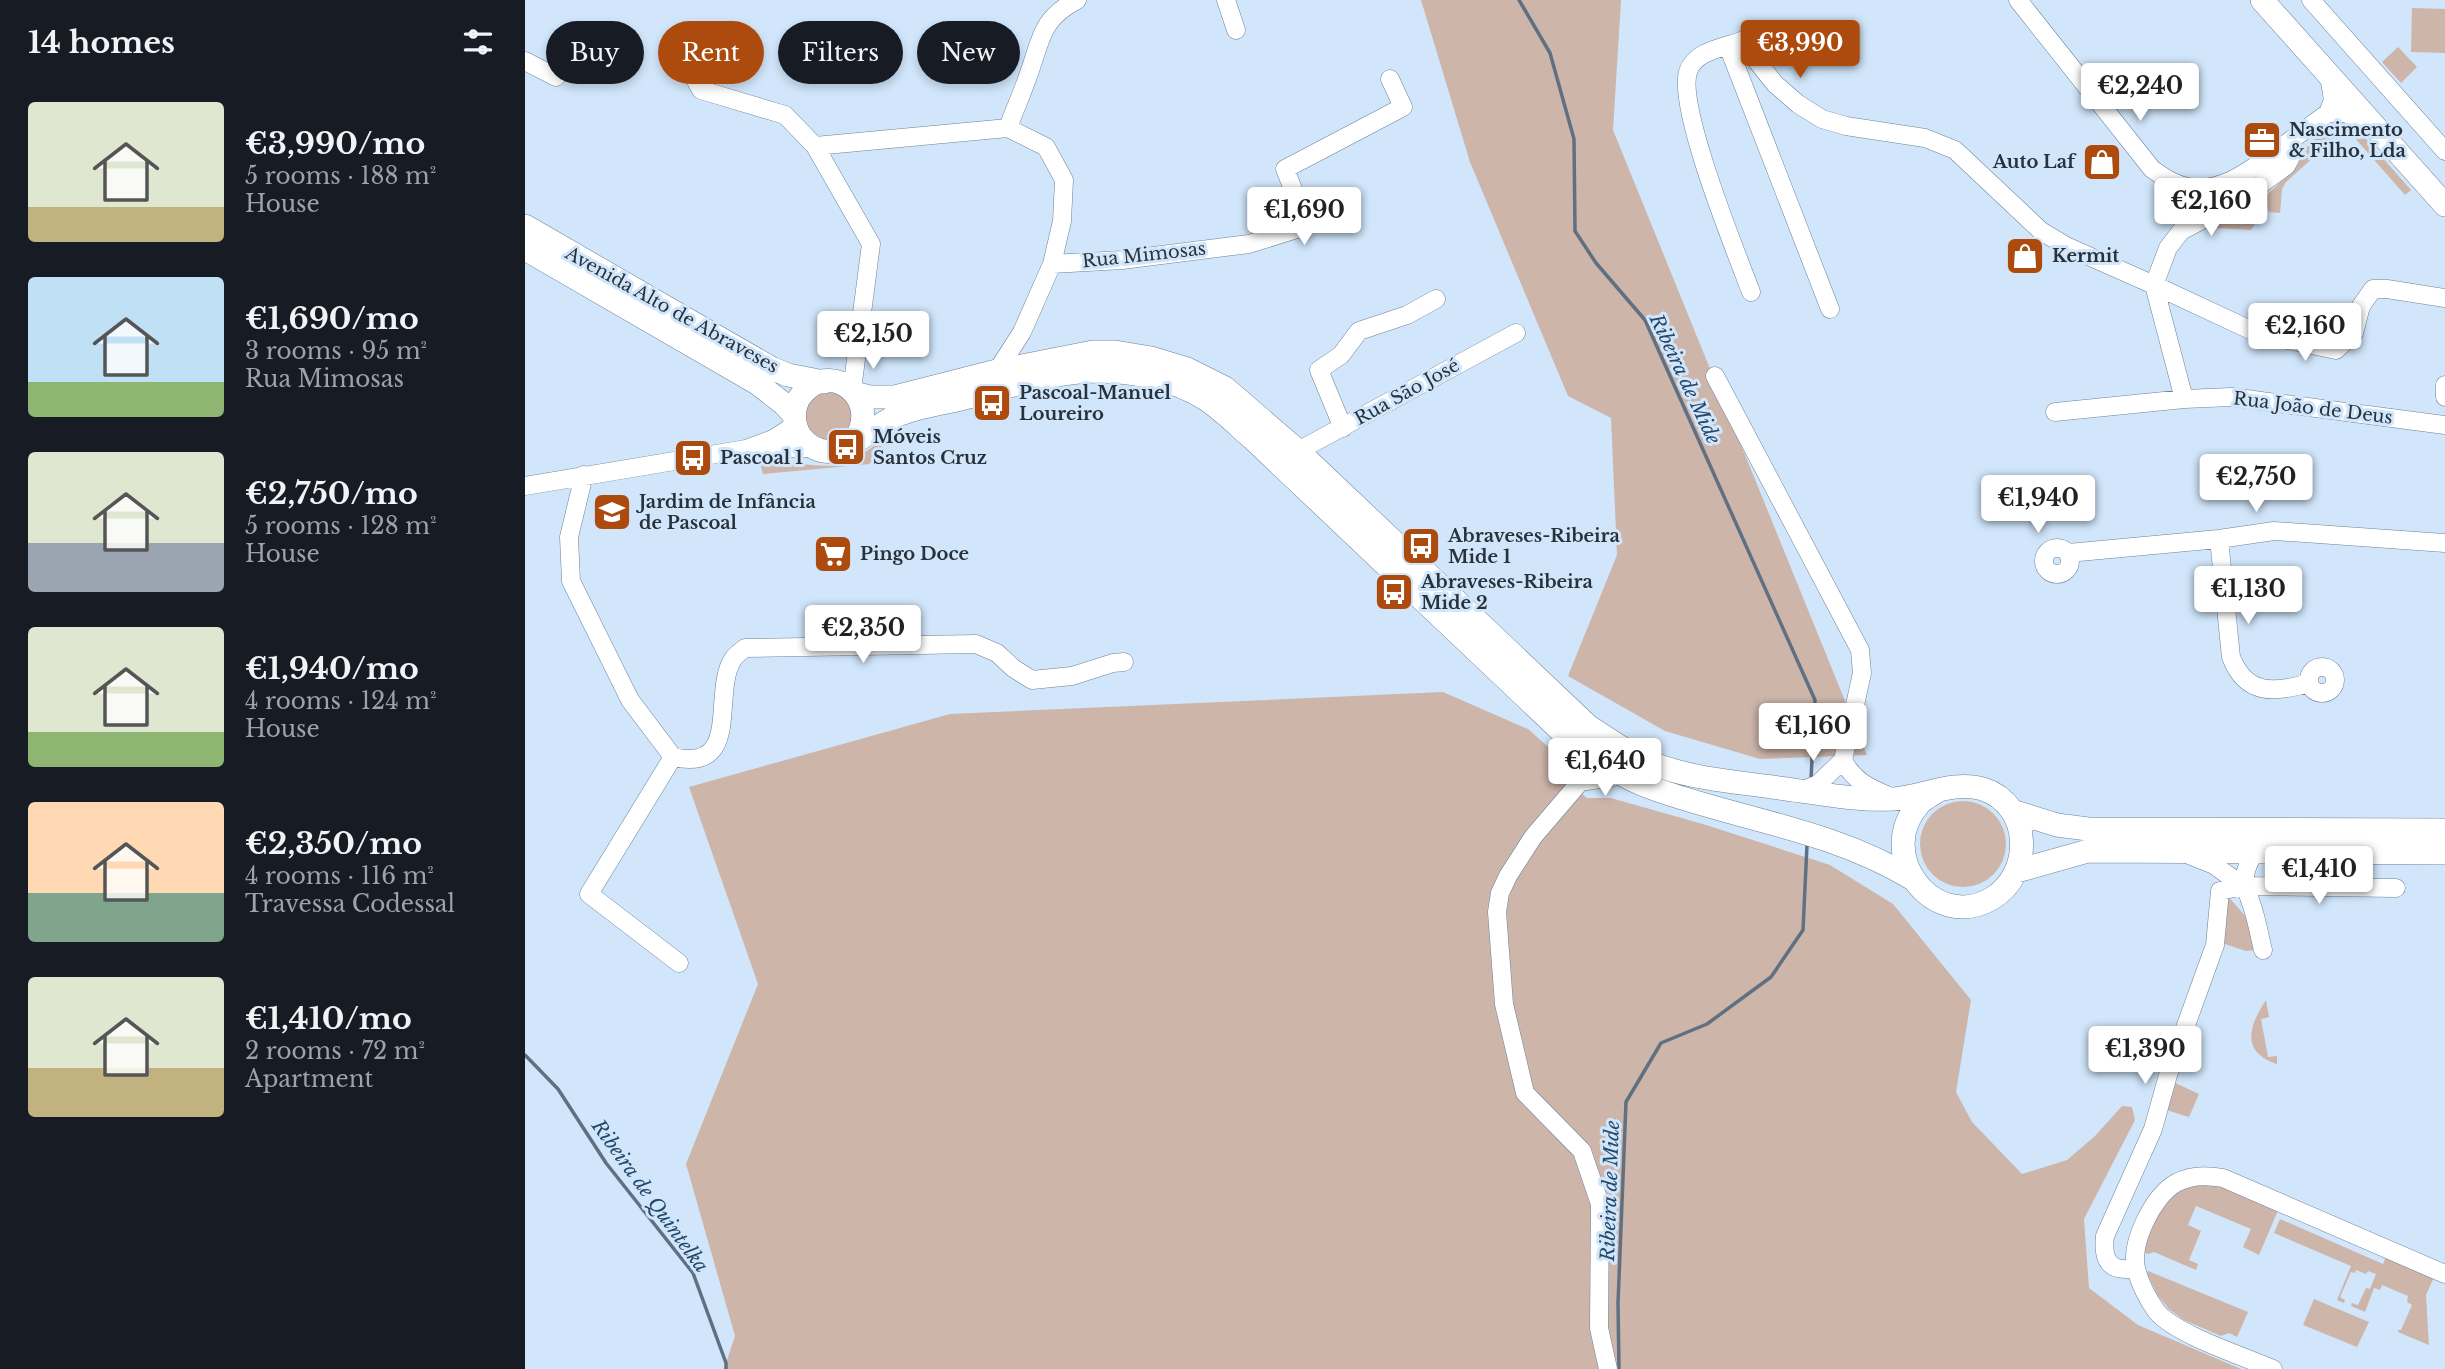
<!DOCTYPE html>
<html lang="en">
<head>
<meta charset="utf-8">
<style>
  body { margin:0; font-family:"Libre Baskerville",serif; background:#20242c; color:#f1f3f6; height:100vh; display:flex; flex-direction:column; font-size:26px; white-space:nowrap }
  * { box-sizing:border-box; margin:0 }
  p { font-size:23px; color:#9ea1a6 }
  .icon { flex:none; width:38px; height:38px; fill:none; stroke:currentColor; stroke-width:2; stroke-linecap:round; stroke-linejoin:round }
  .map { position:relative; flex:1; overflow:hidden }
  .details { display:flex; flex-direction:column; background:#171b24; width:525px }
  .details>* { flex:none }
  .top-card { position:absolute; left:21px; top:21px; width:665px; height:63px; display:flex; gap:14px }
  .price { position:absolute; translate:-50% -60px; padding:0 16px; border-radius:7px; background:#fff; color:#222; font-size:23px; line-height:46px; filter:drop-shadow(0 2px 4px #0008) }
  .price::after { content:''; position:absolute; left:50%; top:42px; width:21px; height:16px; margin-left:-10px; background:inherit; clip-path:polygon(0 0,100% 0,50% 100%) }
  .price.selected { background:#ad4b0e; color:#fff }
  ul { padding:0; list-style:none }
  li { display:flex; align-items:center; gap:21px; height:175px; padding:0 28px }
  li span { display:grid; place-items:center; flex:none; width:196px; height:140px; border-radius:7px; color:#555 }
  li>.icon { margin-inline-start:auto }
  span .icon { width:84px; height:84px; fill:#fffc; stroke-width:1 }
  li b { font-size:30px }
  h2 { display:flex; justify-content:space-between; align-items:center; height:84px; padding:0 28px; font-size:30px }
  .chip { padding:0 24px; border-radius:32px; background:#171b24; box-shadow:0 4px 10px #0003; font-size:24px; line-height:63px }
  .chip.selected { background:#ad4b0e; color:#fff }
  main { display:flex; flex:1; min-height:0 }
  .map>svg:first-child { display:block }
</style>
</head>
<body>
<main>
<section class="details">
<h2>14 homes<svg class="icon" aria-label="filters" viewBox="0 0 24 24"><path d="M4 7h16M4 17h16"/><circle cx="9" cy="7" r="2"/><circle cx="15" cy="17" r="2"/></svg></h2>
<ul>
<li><span style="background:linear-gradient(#dfe7d0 75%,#c2b280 0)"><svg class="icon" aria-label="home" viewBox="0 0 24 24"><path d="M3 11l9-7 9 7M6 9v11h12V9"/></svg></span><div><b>€3,990/mo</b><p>5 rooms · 188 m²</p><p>House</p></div></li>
<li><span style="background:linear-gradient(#bfe0f5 75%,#8fb573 0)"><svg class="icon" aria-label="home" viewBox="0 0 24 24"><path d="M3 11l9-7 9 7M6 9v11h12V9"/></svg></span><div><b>€1,690/mo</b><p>3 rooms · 95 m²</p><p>Rua Mimosas</p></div></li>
<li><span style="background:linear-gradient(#dfe7d0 65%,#9aa5b1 0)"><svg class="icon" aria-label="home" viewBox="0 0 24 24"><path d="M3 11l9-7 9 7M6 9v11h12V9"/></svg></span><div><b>€2,750/mo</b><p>5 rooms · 128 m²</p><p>House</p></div></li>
<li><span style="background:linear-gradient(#dfe7d0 75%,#8fb573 0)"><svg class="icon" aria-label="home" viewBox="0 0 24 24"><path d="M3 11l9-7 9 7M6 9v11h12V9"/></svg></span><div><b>€1,940/mo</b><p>4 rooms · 124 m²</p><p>House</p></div></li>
<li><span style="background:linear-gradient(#ffd9b3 65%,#7fa58c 0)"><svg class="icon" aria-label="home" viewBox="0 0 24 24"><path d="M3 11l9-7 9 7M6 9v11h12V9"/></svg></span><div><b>€2,350/mo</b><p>4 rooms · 116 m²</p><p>Travessa Codessal</p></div></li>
<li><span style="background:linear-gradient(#dfe7d0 65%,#c2b280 0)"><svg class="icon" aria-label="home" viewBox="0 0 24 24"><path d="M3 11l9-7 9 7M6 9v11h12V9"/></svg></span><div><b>€1,410/mo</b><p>2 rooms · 72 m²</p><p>Apartment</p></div></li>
</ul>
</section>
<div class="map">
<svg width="1920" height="1369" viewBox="0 0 1920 1369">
  <rect width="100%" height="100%" fill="#d1e6fb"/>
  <path fill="#cdb5aa" d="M896,0h200l-8,130 254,625 -107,4 -95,-28 -97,-55 49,-121 -6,-137 -43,-22 -98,-234z
    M1887,8l33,1v44l-34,-1z
    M1873,47l19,20 -16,16 -19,-21z
    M1825,121l61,69 -6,5 -59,-67 -60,54 -4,7 -2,24 -11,-1 -4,-10 3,-8 29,-28 9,-18 14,-15 14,-10z
    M1714,214l15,7 1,3 -4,6 -36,-2 1,-3z
    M280 416a24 24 0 1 1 48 0a24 24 0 1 1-48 0Z
    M356,441l1,20 -12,1v2l-107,10 -3,-11c26,-4 61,7 83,1 14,-5 26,-15 38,-23z
    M918,692l85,37 34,30 5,22 20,17h24l95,27 124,40 63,39 78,96 -15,92 16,30 50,52 45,-14 28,-24 27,-30 10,1 3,13 -51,99 5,69 49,37 103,44h-1517l11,-33 -49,-172 72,-180 -69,-197 261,-73z
    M1395 844a43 43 0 1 1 86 0a43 43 0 1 1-86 0Z
    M1702,895l19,22 11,33 -11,1 -24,-8z
    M1741,1000l3,17 -8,2 7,38 9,-1v8c-37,-12 -28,-38 -11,-64z
    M1646,1081l28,13 -10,23 -26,-8z
    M1682,1181l72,27 -20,47 -16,-8 8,-18 -55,-23 -8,19 13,6 -12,29 9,4 -2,6 -42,-18 -6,2 -4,-2v-18l27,-43z
    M1755,1219l103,45 4,-10 48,21 -9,20 3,50 -31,-13v-2h3l11,-25 -5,-3 1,-6 -26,-11 -2,5 -6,-2 -9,24 -14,-6 1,-3 6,2 8,-17 4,1 6,-15 -8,-3 -2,3 -10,-4 -1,3 -4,-1 -11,25 5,3 -1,3 -7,-3 14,-34 -77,-33z
    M1623,1271l100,41 -11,25 -8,-4 -8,3 -37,-16 -15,-11 -11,-13 -11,-22z
    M1789,1299l55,23 -12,25 -54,-22z"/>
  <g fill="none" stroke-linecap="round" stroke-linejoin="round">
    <path stroke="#5f7083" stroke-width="3.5" d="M994,0l31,53 24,86 1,92 21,32 49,57 170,380 -4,79
      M0,1055l33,34 48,74 87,110 33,90v6
      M1094,1369l-1,-66 8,-201 35,-59 46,-19 64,-47 32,-47 4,-85"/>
    <g stroke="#6b829a" stroke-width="19">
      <path id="minor" d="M701,0l10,30
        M1493,0l134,169c7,5 15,11 23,14 44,19 82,-19 116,-43
        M1786,0l134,151
        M150,42l26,48 84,25 30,31 56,98 -19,146
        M1203,46l102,263
        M0,61l31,16
        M1803,113h17l27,10
        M483,128c6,-17 14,-34 20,-52 13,-35 12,-57 49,-76
        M290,146l193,-18 38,19 18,33 -2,41 -10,43 -30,68 -25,39
        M527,264l70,-4 127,-16 48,-15 7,-12 -19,-48 118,-62 -13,-28
        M1226,292c-15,-40 -74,-184 -63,-220 6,-21 35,-24 53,-31l34,43 23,20 24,15 24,7 79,12 30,12 86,81 25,15 88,39 105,49 77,16 18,-17 7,-27 12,-17h14l58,9
        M1190,376l145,274 2,23 -19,87 -25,24 -17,7
        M1920,385v12
        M1659,399l-30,-114 14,-37 13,-17 58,-31 47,-34 4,-7 1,-19 37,-27 5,-13 -4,-25
        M1530,412l129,-13 47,-2 214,28
        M818,428l-24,-58 22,-15 18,-24 48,-16 29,-16
        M235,448h54
        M773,451l218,-118
        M59,475l-15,62 2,44 59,119 43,57 -84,137 90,69
        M0,486l221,-37 27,-10 22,-14
        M1694,539l12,118c15,39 44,36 78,26
        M1519 561a13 13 0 1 1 26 0a13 13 0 1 1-26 0Z
        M1543,553l151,-14 55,-8 171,12
        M1784 680a13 13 0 1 1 26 0a13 13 0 1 1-26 0Z
        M1050,744l5,38
        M148,757c70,16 38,-64 60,-98 3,-4 8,-8 12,-11l231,-4 21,9 16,15 19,12 40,-4 41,-13 11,-1
        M1318,760c11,22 27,28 48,37
        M1729,852c-17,32 -7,33 1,64 3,11 5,22 8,34
        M1664,855l25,10 29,21
        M1611,1268c-26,5 -34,-7 -31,-32l48,-107 15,-54 47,-130 5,-54 23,-5 153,2
        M1083,1369l-9,-41 1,-124 -18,-53 -57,-58 -21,-89 -7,-92 3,-19 8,-17 25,-39 47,-55 44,-7
        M1748,1369c-30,-13 -96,-34 -116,-57 -9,-12 -18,-30 -21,-44 -6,-25 17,-72 40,-85 14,-8 31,-8 47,-5l222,96"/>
    </g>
    <g stroke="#6b829a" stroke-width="24">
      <path id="major" d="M1737,0l183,205
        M0,226l246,142 17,7 36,7
        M0,249l232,134 27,21 10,11
        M330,393l15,4h25l102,-26 96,-19h22l36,6 36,11 38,19 73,63 290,275c24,16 47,32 74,41 35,12 74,15 110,20 40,5 82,14 122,12 30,-2 59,-19 89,-10 49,16 51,85 8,110 -58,33 -117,-45 -72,-95 4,-5 11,-8 17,-12
        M329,441c29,-40 -21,-82 -51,-48 -11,12 -11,31 -2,44 8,10 20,16 33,14 17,-2 45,-28 64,-36 19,-8 42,-11 62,-16 43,-10 90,-27 135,-28 38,0 80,8 112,29 16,11 31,26 45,38l323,306c23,16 47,33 74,43 87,32 181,42 262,91
        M1487,811l45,14 31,4 357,1
        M1492,871l71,-20 357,2"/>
    </g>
    <use href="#minor" stroke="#fff" stroke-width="18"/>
    <use href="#major" stroke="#fff" stroke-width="23"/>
  </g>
  <defs>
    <g id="office-square" transform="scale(2.0125)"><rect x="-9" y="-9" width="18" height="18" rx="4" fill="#ad4b0e" stroke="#d1e6fb"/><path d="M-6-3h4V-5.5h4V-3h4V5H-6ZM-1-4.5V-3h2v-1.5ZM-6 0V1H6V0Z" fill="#fff"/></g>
    <g id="shop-square" transform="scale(2.0125)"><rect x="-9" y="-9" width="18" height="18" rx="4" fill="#ad4b0e" stroke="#d1e6fb"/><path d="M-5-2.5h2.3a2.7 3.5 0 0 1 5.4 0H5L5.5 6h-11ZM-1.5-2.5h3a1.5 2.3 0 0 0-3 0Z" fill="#fff"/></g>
    <g id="bus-square" transform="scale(2.0125)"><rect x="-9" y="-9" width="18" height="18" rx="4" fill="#ad4b0e" stroke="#d1e6fb"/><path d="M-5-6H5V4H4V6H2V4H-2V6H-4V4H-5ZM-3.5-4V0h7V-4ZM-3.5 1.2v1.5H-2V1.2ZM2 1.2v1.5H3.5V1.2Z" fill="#fff"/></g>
    <g id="school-square" transform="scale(2.0125)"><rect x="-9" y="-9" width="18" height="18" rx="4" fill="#ad4b0e" stroke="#d1e6fb"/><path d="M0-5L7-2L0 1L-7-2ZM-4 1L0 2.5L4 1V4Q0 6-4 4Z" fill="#fff"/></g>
    <g id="supermarket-square" transform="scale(2.0125)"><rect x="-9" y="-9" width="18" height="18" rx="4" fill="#ad4b0e" stroke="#d1e6fb"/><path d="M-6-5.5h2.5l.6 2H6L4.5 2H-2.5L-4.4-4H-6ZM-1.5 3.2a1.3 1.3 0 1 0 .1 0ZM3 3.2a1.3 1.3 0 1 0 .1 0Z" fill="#fff"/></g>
  </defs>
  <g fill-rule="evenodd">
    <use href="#office-square" x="1737" y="140"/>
    <use href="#shop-square" x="1577" y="162"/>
    <use href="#shop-square" x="1500" y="256"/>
    <use href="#bus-square" x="467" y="403"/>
    <use href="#bus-square" x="321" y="447"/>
    <use href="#bus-square" x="168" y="458"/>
    <use href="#school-square" x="87" y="512"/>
    <use href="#bus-square" x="896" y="546"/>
    <use href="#supermarket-square" x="308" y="554"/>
    <use href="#bus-square" x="869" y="592"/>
  </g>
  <g text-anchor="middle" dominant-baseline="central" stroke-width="6" stroke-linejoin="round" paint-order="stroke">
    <g font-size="18" font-weight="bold" fill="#28323c" stroke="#d1e6fb" text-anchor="start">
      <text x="1764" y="130">Nascimento<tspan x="1764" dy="21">&amp; Filho, Lda</tspan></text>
      <text x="1550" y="162" text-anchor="end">Auto Laf</text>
      <text x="1527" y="256">Kermit</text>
      <text x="494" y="393">Pascoal-Manuel<tspan x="494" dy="21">Loureiro</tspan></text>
      <text x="348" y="437">Móveis<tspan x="348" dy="21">Santos Cruz</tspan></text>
      <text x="195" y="458">Pascoal 1</text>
      <text x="114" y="502">Jardim de Infância<tspan x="114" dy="21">de Pascoal</tspan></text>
      <text x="923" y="536">Abraveses-Ribeira<tspan x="923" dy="21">Mide 1</tspan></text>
      <text x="335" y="554">Pingo Doce</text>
      <text x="896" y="582">Abraveses-Ribeira<tspan x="896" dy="21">Mide 2</tspan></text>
    </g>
    <g font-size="18" fill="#28323c" stroke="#d1e6fb">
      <text transform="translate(619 255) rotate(-6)">Rua Mimosas</text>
      <text transform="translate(147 310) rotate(29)">Avenida Alto de Abraveses</text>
      <text transform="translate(882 392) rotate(-29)">Rua São José</text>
      <text transform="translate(1788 408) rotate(7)">Rua João de Deus</text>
    </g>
    <g font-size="19" font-style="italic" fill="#24486a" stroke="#d1e6fb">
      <text transform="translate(1160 379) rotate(65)">Ribeira de Mide</text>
      <text transform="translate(1085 1191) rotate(-88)">Ribeira de Mide</text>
      <text transform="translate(125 1196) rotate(54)">Ribeira de Quintelka</text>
    </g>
  </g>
</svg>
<b class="price selected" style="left:1275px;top:80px">€3,990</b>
<b class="price" style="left:1615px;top:123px">€2,240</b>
<b class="price" style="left:1686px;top:238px">€2,160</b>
<b class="price" style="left:779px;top:247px">€1,690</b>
<b class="price" style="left:1780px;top:363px">€2,160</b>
<b class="price" style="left:348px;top:371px">€2,150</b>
<b class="price" style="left:1731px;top:514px">€2,750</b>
<b class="price" style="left:1513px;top:535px">€1,940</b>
<b class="price" style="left:1723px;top:626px">€1,130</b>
<b class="price" style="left:338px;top:665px">€2,350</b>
<b class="price" style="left:1288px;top:763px">€1,160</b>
<b class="price" style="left:1080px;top:798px">€1,640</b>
<b class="price" style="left:1794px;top:906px">€1,410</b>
<b class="price" style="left:1620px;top:1086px">€1,390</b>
<div class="top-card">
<a class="chip">Buy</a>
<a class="chip selected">Rent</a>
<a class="chip">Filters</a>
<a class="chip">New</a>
</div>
</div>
</main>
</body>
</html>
